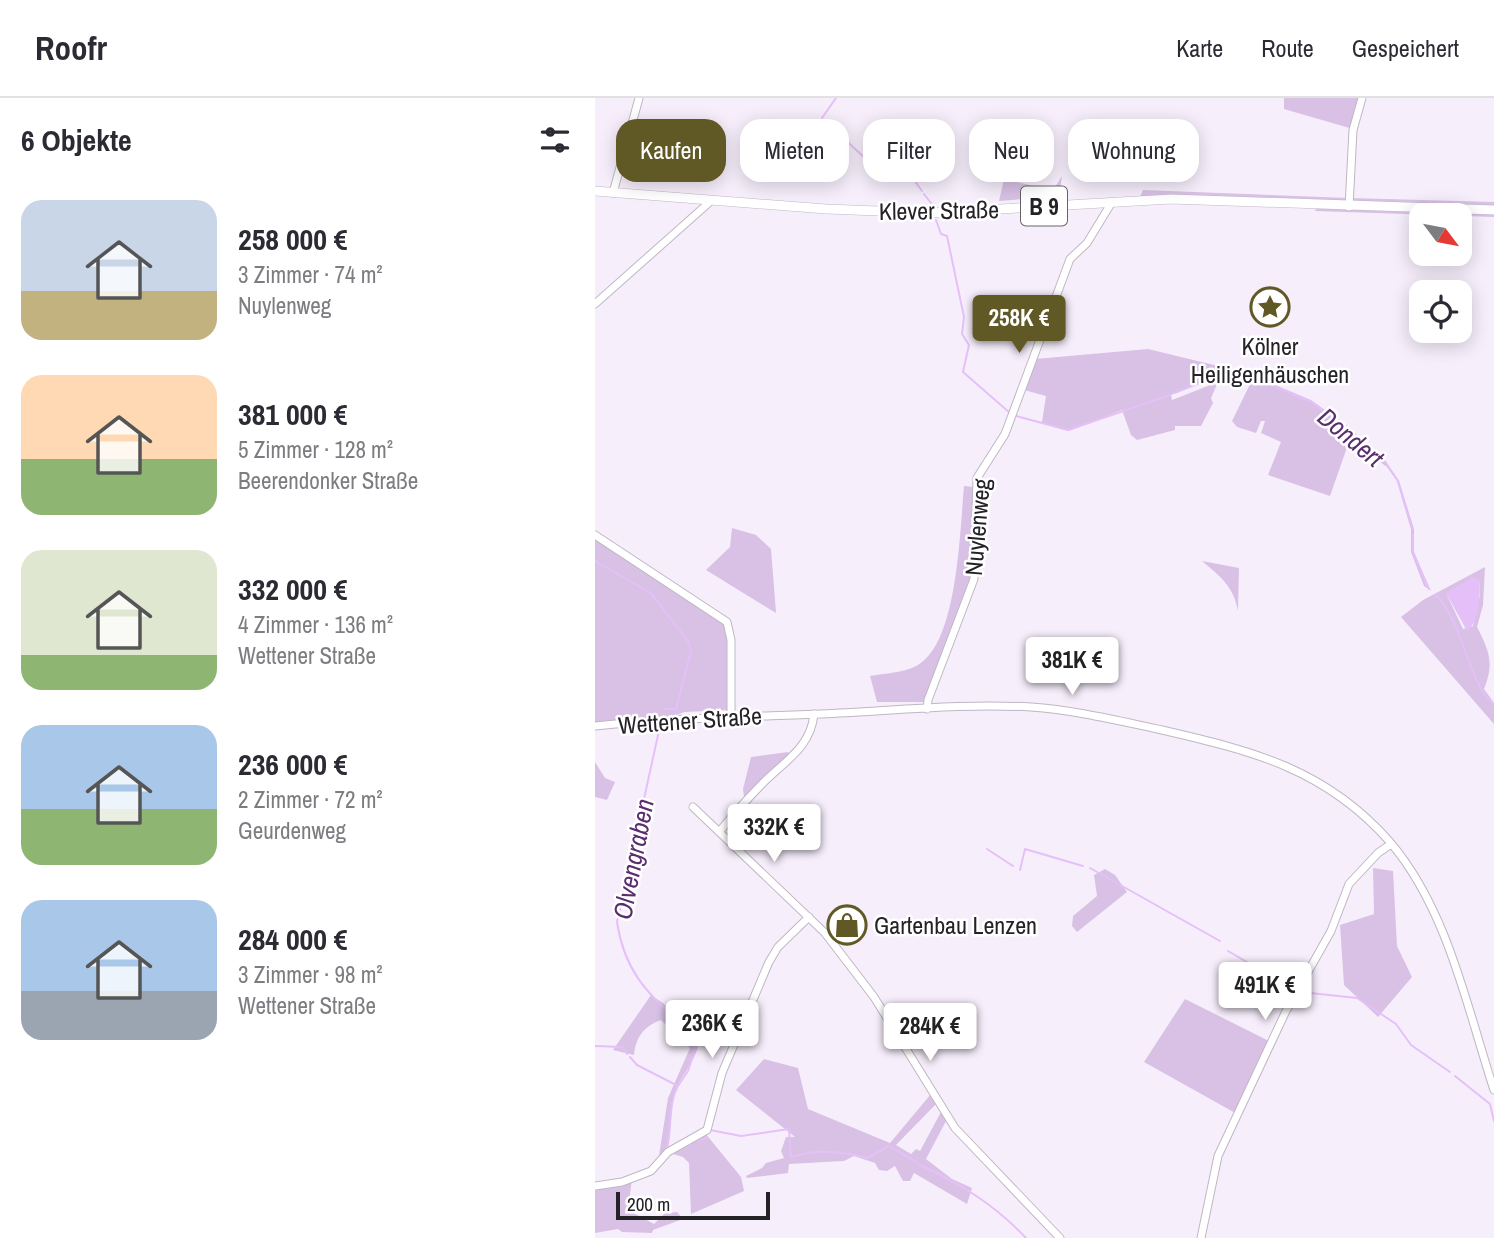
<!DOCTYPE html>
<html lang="de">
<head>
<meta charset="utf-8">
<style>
  body { margin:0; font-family:"Archivo Narrow",sans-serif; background:#f2f2f3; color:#2b2b33; height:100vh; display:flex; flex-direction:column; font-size:26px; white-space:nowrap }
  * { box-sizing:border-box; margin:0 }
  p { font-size:23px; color:#7c7c81 }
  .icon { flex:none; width:38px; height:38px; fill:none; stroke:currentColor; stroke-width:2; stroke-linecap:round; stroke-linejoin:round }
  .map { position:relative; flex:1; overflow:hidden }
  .drawer { display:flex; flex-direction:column; background:#fff; width:595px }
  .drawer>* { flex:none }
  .guide { position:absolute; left:21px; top:21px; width:665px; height:63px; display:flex; gap:14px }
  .needle { width:46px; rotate:122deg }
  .buttons { position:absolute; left:814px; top:105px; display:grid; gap:14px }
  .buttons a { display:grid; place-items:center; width:63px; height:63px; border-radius:14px; background:#fff; box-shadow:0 4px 18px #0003; font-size:35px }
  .scale { position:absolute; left:21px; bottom:18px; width:154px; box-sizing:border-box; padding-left:7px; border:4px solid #252227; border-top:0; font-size:19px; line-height:24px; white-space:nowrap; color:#252227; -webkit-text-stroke:5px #fff; paint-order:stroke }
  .price { position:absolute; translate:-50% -60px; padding:0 16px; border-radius:7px; background:#fff; color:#222; font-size:23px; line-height:46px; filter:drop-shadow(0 2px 4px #0008) }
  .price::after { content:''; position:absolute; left:50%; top:42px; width:21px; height:16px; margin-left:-10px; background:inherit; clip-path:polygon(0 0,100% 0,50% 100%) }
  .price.on { background:#605925; color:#fff }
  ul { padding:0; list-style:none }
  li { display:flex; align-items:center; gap:21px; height:175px; padding:0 21px }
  li span { display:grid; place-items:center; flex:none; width:196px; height:140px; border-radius:21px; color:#555 }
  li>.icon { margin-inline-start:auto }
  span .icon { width:84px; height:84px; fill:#fffc; stroke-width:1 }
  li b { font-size:30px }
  h2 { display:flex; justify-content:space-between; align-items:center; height:84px; padding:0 21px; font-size:30px }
  .pill { padding:0 24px; border-radius:21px; background:#fff; box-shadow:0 4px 18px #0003; font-size:24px; line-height:63px }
  .pill.on { background:#605925; color:#fff }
  header { display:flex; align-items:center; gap:42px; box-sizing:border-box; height:98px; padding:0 35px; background:#fff; border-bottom:2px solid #e1e1e2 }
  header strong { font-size:33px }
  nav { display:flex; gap:38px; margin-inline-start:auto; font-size:24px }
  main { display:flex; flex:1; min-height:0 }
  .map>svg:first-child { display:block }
</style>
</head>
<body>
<header>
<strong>Roofr</strong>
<nav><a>Karte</a><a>Route</a><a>Gespeichert</a></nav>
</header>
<main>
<section class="drawer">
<h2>6 Objekte<svg class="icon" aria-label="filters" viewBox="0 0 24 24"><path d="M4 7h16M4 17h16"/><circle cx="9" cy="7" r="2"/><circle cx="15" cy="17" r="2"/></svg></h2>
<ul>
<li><span style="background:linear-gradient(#c9d6e8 65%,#c2b280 0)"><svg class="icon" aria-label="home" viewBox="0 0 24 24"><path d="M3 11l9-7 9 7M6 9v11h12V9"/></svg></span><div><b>258 000 €</b><p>3 Zimmer · 74 m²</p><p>Nuylenweg</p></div></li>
<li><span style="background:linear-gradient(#ffd9b3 60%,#8fb573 0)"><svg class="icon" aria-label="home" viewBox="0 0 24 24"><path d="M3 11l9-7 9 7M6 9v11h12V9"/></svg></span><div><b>381 000 €</b><p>5 Zimmer · 128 m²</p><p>Beerendonker Straße</p></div></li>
<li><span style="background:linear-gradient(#dfe7d0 75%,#8fb573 0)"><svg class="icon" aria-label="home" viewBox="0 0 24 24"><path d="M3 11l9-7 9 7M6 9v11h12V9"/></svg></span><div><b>332 000 €</b><p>4 Zimmer · 136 m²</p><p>Wettener Straße</p></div></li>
<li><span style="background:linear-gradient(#a9c7e8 60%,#8fb573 0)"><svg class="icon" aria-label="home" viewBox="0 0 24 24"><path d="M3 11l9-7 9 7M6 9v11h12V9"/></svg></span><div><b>236 000 €</b><p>2 Zimmer · 72 m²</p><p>Geurdenweg</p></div></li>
<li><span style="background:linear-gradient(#a9c7e8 65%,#9aa5b1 0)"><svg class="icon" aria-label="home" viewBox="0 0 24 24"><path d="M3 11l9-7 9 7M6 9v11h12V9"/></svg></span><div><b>284 000 €</b><p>3 Zimmer · 98 m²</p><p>Wettener Straße</p></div></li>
</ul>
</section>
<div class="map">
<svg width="899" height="1140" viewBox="0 0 899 1140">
  <rect width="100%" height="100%" fill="#f7eefc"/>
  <path fill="#d8c1e5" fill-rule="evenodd" d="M689,0h80l-11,31 -69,-20z
    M221,35l13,16 -14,16 -9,-20z
    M467,78l-3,20 -60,5 5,-22 42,10 9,-2z
    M548,92l205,8 -2,3 -206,-4z
    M756,100l143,4v6l-141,-6z
    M722,110l177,6v3l-179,-6z
    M553,251l95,23 7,3 -21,-3 -58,23 1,5 46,-18 -7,16 2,5 -12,23h-26v4l-38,10 -6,-5 -9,-25 -53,21 -55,-15 28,6 4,-26 -22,-6 11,-31z
    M659,278l57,24 42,30 15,19 16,11 15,21 15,48v23l12,33 6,6 -8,-5 -13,-34v-23l-14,-48 -10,-14 -21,-15 -14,-19 -22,63 -62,-21 13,-33 -20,-9 4,-12h-4l-5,12 -19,-6 -5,-6z
    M369,388l10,1 -2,91 -46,124h-49l-7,-26c16,-3 39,-3 52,-14 36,-27 38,-134 42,-176z
    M137,430l24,7 15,14 5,64 -70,-43 24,-23z
    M0,439l126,82 7,10 1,81 -45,2 -20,9 -69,7z
    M607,463l37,7 -1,43c-4,-24 -18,-35 -36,-50z
    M890,469l-2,38 -6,22c13,25 17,37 7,62l10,14v21l-93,-107 22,-17zM884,482l1,15 -7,31 -10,3 -16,-34z
    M193,654l2,3 -46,42 -1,-8 8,-32z
    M0,664l10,16 10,4 -8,18 -12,-3z
    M778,770l20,3 4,75 15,31 -34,40 -34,-32 -4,-60 34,-11z
    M510,771l10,6 12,17 -50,40 -5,-6 1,-10 24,-20 -3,-21z
    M56,897l12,8 36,38c-3,22 -20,36 -25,54 -6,26 1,46 -16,67l10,-64 22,-50 -29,-28c-17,6 -25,17 -27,35l-21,-5z
    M590,901l86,43 -34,72 -93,-52z
    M169,961l34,9 10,41 82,34 41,-49 5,10 -40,41 15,9 5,-5 4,2 21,-39 5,9 -20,38 26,20 20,9 -5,16 -53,-31 -4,8h-7l-8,-15 -8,5 -8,-1 -4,-7 -21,-7 -10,5 -55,3 -1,9 -41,5 -1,-2 16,-8 4,-5 18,-5 -3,-7 5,-14h9l-59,-47z
    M110,1035l36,44 3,14 -53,23 -2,-51 -6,-6 -13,-4z
    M37,1081l-4,31 26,14 11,-11 12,-1 6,7 -30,11 -1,3 -30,-1 -4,-3 -23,4v-45z"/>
  <path fill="#e5c0f8" d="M878,479l6,3c2,14 0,43 -12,51l-21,-38z"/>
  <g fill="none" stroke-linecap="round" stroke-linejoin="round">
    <path stroke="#e5c0f8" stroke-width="2" d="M227,20l14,-20
      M230,23l42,39 34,10
      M308,72l6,3 13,18
      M329,96l7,9
      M341,122l5,14 6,2 17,81 -2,17 7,11 -6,27 47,41
      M659,280l56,23 42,30 16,19 16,10 14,21 14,48
      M579,295l54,-21 21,3
      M421,318l52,14 102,-35
      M818,437v17l16,37
      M0,463l56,32 37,48 3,10 -15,58h-12
      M841,497c27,27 34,93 58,109
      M65,628l-43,196c9,60 41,78 81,119l-10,30 -10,15
      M392,751l26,17
      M495,770l130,73
      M425,772l5,-21 58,17
      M633,853l65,38
      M706,894l56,6 39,26 15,21 39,27
      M0,948l28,1 4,7
      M35,959l7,8 41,21c-10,17 -6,43 -11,63
      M860,978l35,28 4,17
      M115,1032l31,6 48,-7 2,28c25,-8 52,-6 76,1l22,-12 29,17
      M102,1043l10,-4
      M82,1053l15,-7
      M325,1067c41,19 75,40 106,73"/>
    <g stroke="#bfb7c4" stroke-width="9">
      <path id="minor" d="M18,95l26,-95
        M754,109l4,-77 9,-32
        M0,206l117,-104
        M0,437l132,87 4,18v76
        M332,611l1,-9 46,-121 3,-101 28,-44 65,-175 17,-16 25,-41
        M0,628c76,-8 150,-9 226,-12 70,-3 141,-11 210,-7 44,3 88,14 131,23 91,21 164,39 228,112 58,68 77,166 104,248
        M98,709l132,126 49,64 81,131 105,110
        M124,734c14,-17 28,-33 44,-49 22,-22 48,-36 51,-69
        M0,1088l27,-4 29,-11 17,-19 39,-22 15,-57 47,-111 9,-15 31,-30
        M606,1140l17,-82 68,-145 45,-80 18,-47 29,-31 13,-9"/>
    </g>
    <g stroke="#bfb7c4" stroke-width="10">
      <path id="major" d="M0,93l231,18 104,4 241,-14 323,11"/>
    </g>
    <use href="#minor" stroke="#fff" stroke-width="7"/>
    <use href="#major" stroke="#fff" stroke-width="9"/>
  </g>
  <defs>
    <g id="sight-ring" transform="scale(2.0125)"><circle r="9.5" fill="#fff" stroke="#605925" stroke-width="1.5"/><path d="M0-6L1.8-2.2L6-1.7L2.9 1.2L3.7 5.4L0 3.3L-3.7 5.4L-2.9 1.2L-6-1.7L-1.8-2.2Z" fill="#605925"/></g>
    <g id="shop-ring" transform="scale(2.0125)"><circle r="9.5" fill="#fff" stroke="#605925" stroke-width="1.5"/><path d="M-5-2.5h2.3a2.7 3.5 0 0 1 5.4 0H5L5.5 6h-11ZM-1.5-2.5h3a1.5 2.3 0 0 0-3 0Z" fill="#605925"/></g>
  </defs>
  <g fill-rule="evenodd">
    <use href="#sight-ring" x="675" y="209"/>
    <use href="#shop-ring" x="252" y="827"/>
  </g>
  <g text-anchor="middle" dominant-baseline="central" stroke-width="5" stroke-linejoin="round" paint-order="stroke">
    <rect fill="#fff" stroke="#666468" stroke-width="2" x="426" y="88.5" width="46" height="39" rx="5"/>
    <g font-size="23" font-weight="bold" fill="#252227">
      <text x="449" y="108">B 9</text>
    </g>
    <g font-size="24" fill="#252227" stroke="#fff">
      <text transform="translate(344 112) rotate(-1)">Klever Straße</text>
      <text transform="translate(382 429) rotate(-85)">Nuylenweg</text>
      <text transform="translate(95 622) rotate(-4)">Wettener Straße</text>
    </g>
    <g font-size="24" fill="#252227" stroke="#fff">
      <text x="675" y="248">Kölner<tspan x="675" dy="28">Heiligenhäuschen</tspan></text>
      <text x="279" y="827" text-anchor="start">Gartenbau Lenzen</text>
    </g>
    <g font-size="26" font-style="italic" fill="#5a2d6f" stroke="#fff">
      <text transform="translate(756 339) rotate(40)">Dondert</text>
      <text transform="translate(38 761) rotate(-79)">Olvengraben</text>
    </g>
  </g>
</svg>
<div class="buttons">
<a><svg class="needle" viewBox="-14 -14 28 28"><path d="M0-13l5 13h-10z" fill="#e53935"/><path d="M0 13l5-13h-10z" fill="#7c7c81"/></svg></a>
<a><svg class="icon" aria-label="locate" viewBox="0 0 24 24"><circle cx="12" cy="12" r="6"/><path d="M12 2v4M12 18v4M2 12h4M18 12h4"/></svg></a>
</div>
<div class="scale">200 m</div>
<b class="price on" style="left:424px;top:257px">258K €</b>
<b class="price" style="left:477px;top:599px">381K €</b>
<b class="price" style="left:179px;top:766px">332K €</b>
<b class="price" style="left:670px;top:924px">491K €</b>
<b class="price" style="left:117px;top:962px">236K €</b>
<b class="price" style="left:335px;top:965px">284K €</b>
<div class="guide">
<a class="pill on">Kaufen</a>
<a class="pill">Mieten</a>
<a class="pill">Filter</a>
<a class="pill">Neu</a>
<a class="pill">Wohnung</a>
</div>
</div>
</main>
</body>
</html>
